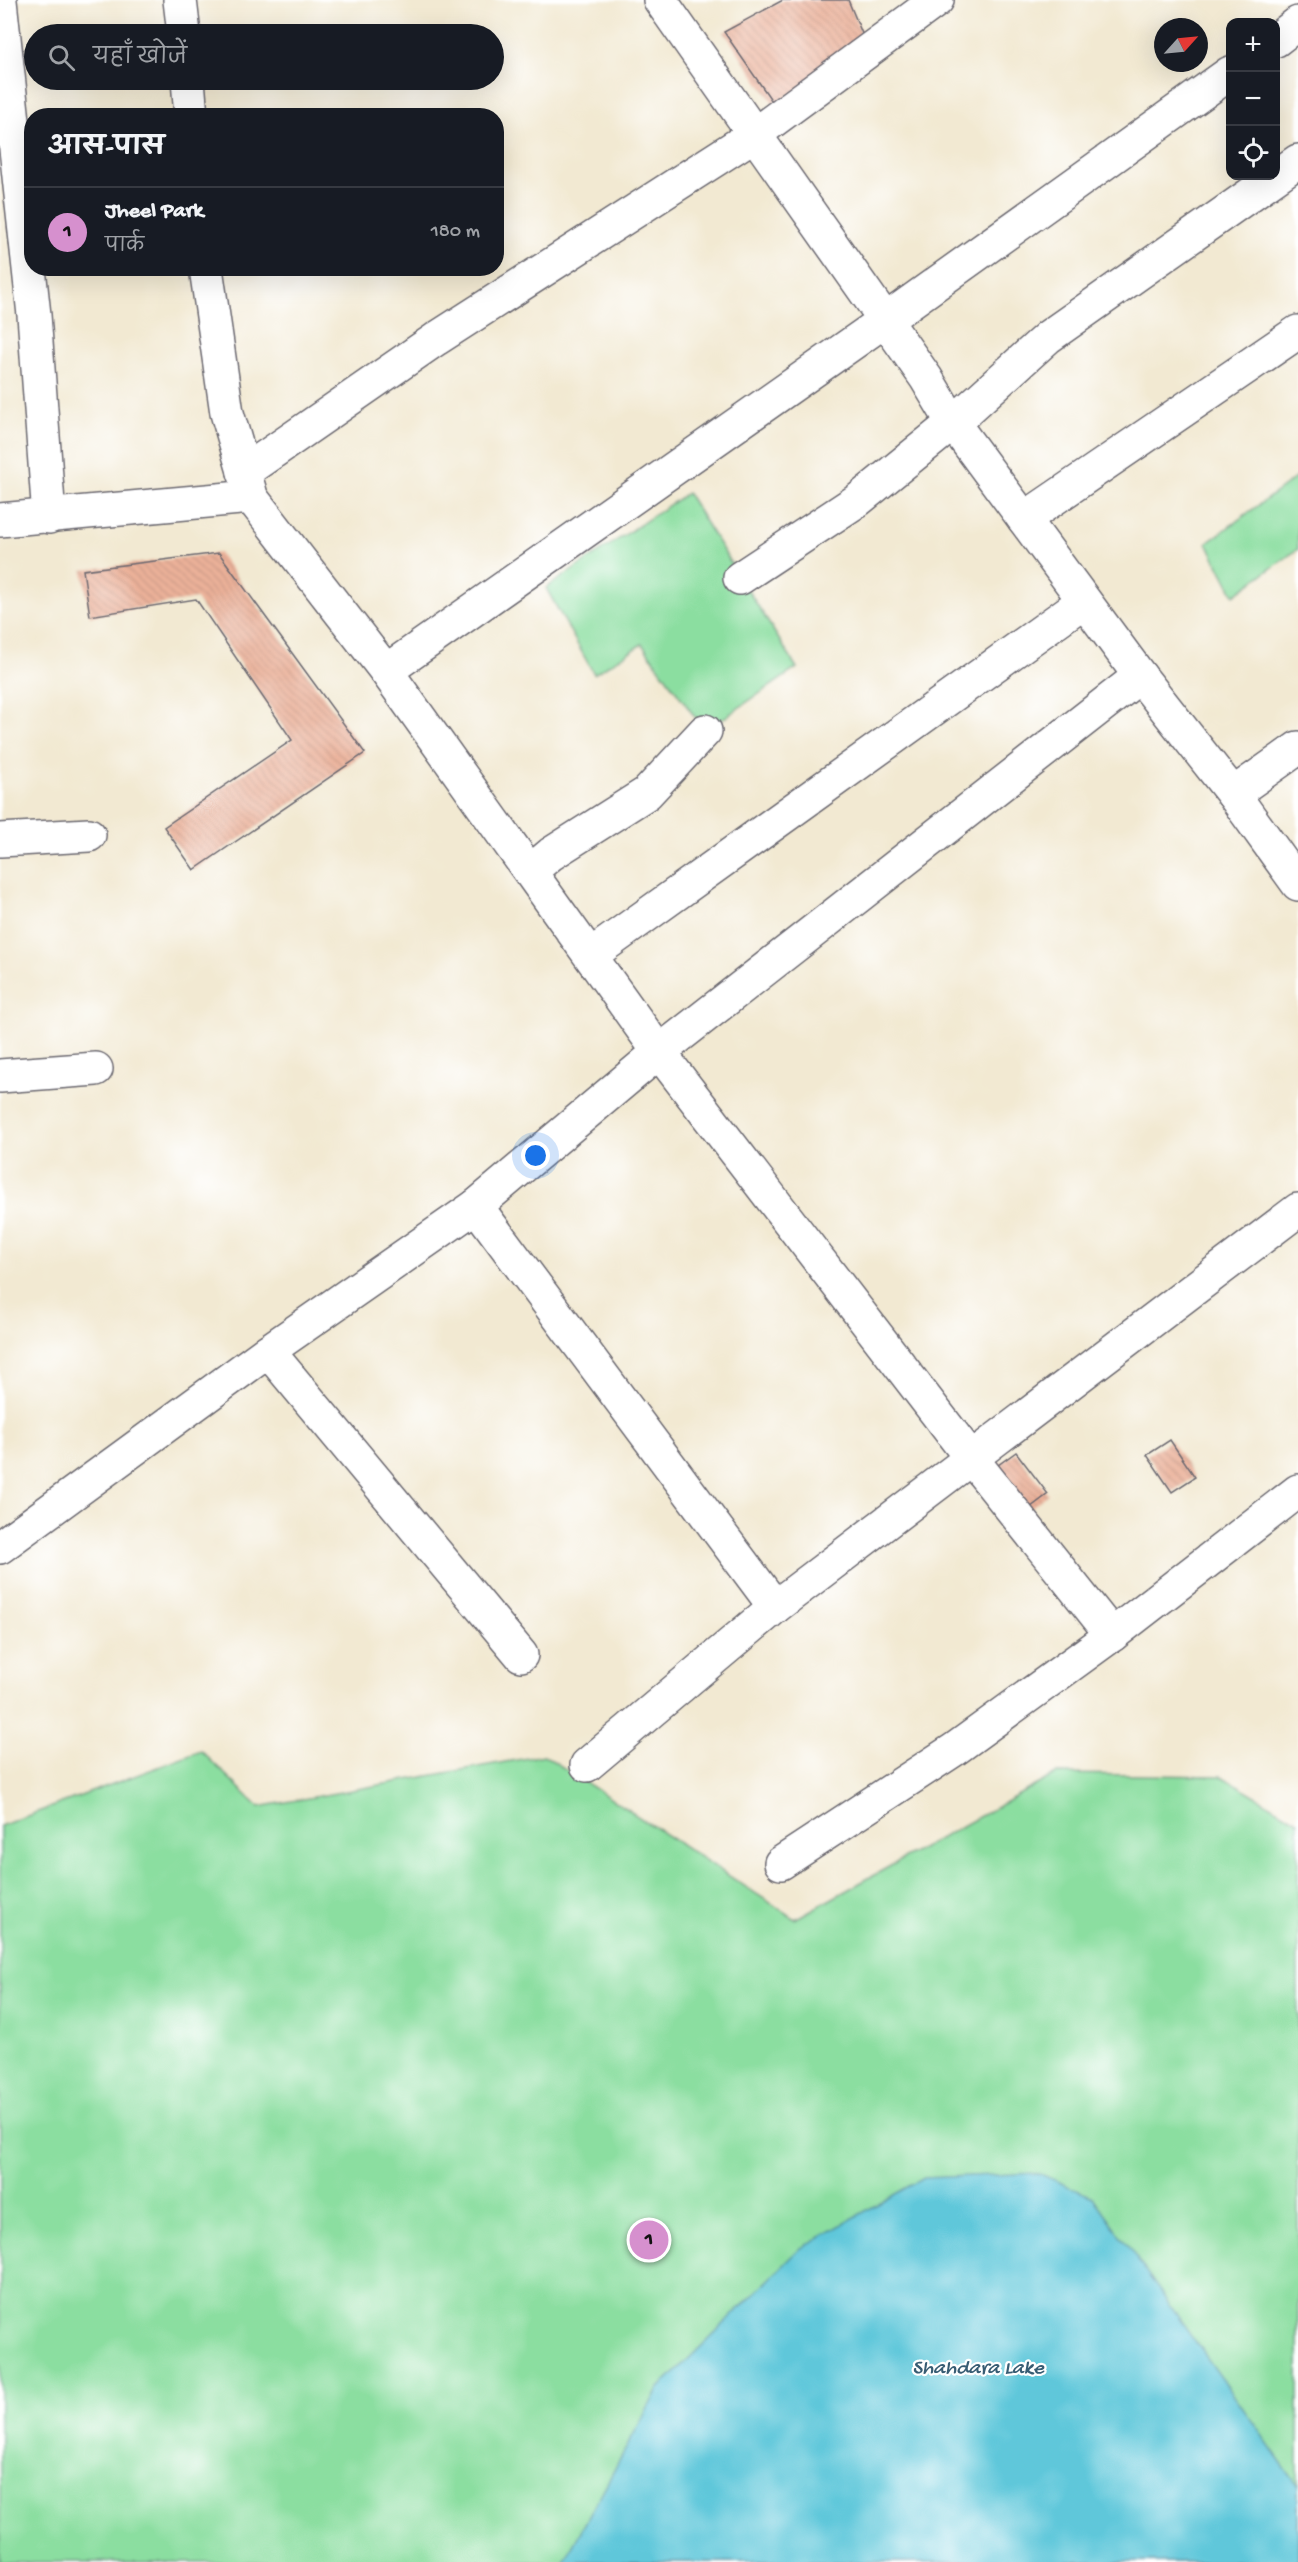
<!DOCTYPE html>
<html lang="hi">
<head>
<meta charset="utf-8">
<style>
	:root { --surface:#171b24; --page:#242831; --text:#f1f3f6; --muted:#9ea1a6; --line:#363941; --accent:#d690ce }
	body { margin:0; font-family:"Gochi Hand","Playpen Sans Deva",sans-serif; background:var(--page); color:var(--text) }
	.controls { position:absolute; right:18px; top:18px; display:grid; overflow:hidden; border-radius:12px; box-shadow:0 6px 24px #0002 }
	.controls button { width:54px; height:54px; display:grid; place-items:center; padding:0; border:0; border-bottom:2px solid var(--line); background:var(--surface); color:var(--text); font:30px sans-serif }
	.compass { position:absolute; left:1154px; top:18px; width:54px; height:54px; border-radius:50%; background:var(--surface); box-shadow:0 6px 24px #0002; rotate:63deg }
	.you { position:absolute; left:536px; top:1156px; width:21px; height:21px; margin:-15px; border:4px solid #fff; border-radius:50%; background:#1a73e8; box-shadow:0 0 0 9px #1a73e833 }
	.badge { display:grid; place-items:center; width:39px; height:39px; border-radius:50%; background:var(--accent); color:#111; font-size:20px; font-weight:700 }
	.pin { position:absolute; translate:-50% -50%; border:3px solid #fff; box-shadow:0 2px 6px #0006 }
	.list { margin:0; padding:0; list-style:none }
	h2 { display:flex; justify-content:space-between; align-items:center; height:78px; margin:0; padding:0 24px; font-size:26px }
	h2 small { font-size:20px; font-weight:400; color:var(--muted) }
	.list li { display:grid; grid-template-columns:39px 1fr auto; gap:18px; align-items:center; box-sizing:border-box; height:90px; padding:0 24px; border-top:2px solid var(--line) }
	.list b { display:block; font-size:22px; white-space:nowrap }
	.list p { margin:0; font-size:20px; white-space:nowrap; color:var(--muted) }
	.list em { font-size:20px; font-style:normal; color:var(--muted) }
	.icon { flex:none; width:33px; height:33px; fill:none; stroke:currentColor; stroke-width:2; stroke-linecap:round; stroke-linejoin:round }
	.map { position:relative; flex:none; width:1298px; height:2562px; overflow:hidden }
	.search { position:absolute; background:var(--surface); box-shadow:0 6px 24px #0002; left:24px; top:24px; width:480px; height:66px; display:flex; align-items:center; gap:15px; box-sizing:border-box; padding:0 21px; border-radius:33px; color:var(--muted); font-size:22px }
	.panel { position:absolute; background:var(--surface); box-shadow:0 6px 24px #0002; left:24px; top:108px; width:480px; height:168px; border-radius:24px }
	.map>svg:first-child { display:block }
	.green { fill:#8bdea0; stroke:#56806e; stroke-width:1.5 }
	.water { fill:#5ec7da; stroke:#40748a; stroke-width:1.5 }
	.building { fill:url(#building-back-hatch) }
	.lines { fill:none; stroke-linecap:round; stroke-linejoin:round }
	.street-casing { stroke:#6b6870; stroke-width:36 }
	.street { stroke:#fff; stroke-width:33 }
	.labels { text-anchor:middle; dominant-baseline:central; stroke-width:4.5; stroke-linejoin:round; paint-order:stroke }
	.water-label { font-size:21px; font-style:italic; fill:#375c73; stroke:#fff }
</style>
</head>
<body>
<div class="map">
<svg width="1298" height="2562" viewBox="0 0 1298 2562">
	<defs>
		<pattern id="building-back-hatch" width="6" height="6" patternUnits="userSpaceOnUse" patternTransform="scale(1.5)"><rect width="6" height="6" fill="#ebb199"/><path d="M-1 5l2 2M0 0l6 6M5-1l2 2" fill="none" stroke="#c99885"/></pattern>
	</defs>
	<rect width="100%" height="100%" fill="#fff"/>
	<filter id="ink" filterUnits="userSpaceOnUse"><feTurbulence type="fractalNoise" baseFrequency=".0167" numOctaves="2"/><feDisplacementMap in="SourceGraphic" scale="12" xChannelSelector="R" yChannelSelector="G"/><feConvolveMatrix kernelMatrix="1 2 1 2 8 2 1 2 1" color-interpolation-filters="sRGB"/></filter>
	<filter id="wash" filterUnits="userSpaceOnUse"><feTurbulence type="fractalNoise" baseFrequency=".008" numOctaves="4" result="noise"/><feDisplacementMap in="SourceGraphic" scale="24" xChannelSelector="R" yChannelSelector="G"/><feGaussianBlur stdDeviation="1.35" result="paint"/><feColorMatrix in="noise" values="0 0 0 0 0 0 0 0 0 0 0 0 0 0 0 0 0 1.4 0 .05"/><feComposite in="paint" operator="in"/></filter>
	<g filter="url(#wash)">
		<rect width="100%" height="100%" fill="#f2e9d2"/>
		<g class="green">
			<polygon points="1298,476 1298,549 1234,595 1207,543"/>
			<polygon points="687,493 797,668 705,731 642,644 594,674 546,588"/>
			<polygon points="201,1751 259,1807 544,1755 795,1919 1056,1774 1222,1776 1298,1821 1298,2562 0,2562 0,1826"/>
		</g>
		<polygon class="water" points="1038,2173 1093,2197 1298,2486 1298,2562 564,2562 659,2388 801,2248 923,2178"/>
		<g id="blocks">
			<g class="building">
				<polygon points="783,0 848,0 868,48 774,104 724,32"/>
				<polygon points="219,553 365,753 194,870 164,827 292,740 196,599 90,616 83,570"/>
				<polygon points="1170,1440 1195,1477 1172,1492 1147,1455"/>
				<polygon points="1016,1452 1048,1494 1022,1514 990,1471"/>
			</g>
		</g>
	</g>
	<g filter="url(#ink)">
		<use href="#blocks" fill-opacity="0" stroke="#6b6870" stroke-width="1.5"/>
		<g class="lines">
			<defs>
				<g id="street">
					<polyline points="180,0 184,34"/>
					<polyline points="660,0 926,378 953,423 1140,676 1233,794 1298,884"/>
					<polyline points="0,1 34,315 49,517"/>
					<polyline points="1276,40 1298,23"/>
					<polyline points="188,80 191,116"/>
					<polyline points="206,268 227,413 250,492"/>
					<polyline points="244,472 436,339 755,134 937,0"/>
					<polyline points="1024,519 1298,332"/>
					<polyline points="0,520 251,497 386,671 659,1052 971,1458 1112,1635"/>
					<polyline points="740,578 858,500 953,423 1048,337 1298,161"/>
					<polyline points="386,671 884,321 1230,73"/>
					<polyline points="1233,794 1298,748"/>
					<polyline points="0,840 89,835"/>
					<polyline points="532,870 551,854 647,793 705,731"/>
					<polyline points="591,955 1084,601"/>
					<polyline points="0,1076 96,1069"/>
					<polyline points="476,1206 775,1607"/>
					<polyline points="268,1351 521,1655"/>
					<polyline points="0,1547 268,1351 476,1206 659,1052 1140,676"/>
					<polyline points="587,1765 775,1607 1298,1210"/>
					<polyline points="781,1863 955,1749 1112,1635 1298,1491"/>
				</g>
			</defs>
			<use href="#street" class="street-casing"/>
			<use href="#street" class="street"/>
		</g>
	</g>
	<g class="labels">
		<g class="water-label">
			<text x="978" y="2369">Shahdara Lake</text>
		</g>
	</g>
</svg>
<div class="controls">
<button>+</button>
<button>−</button>
<button><svg class="icon" aria-label="locate" viewBox="0 0 24 24"><circle cx="12" cy="12" r="6"/><path d="M12 2v4M12 18v4M2 12h4M18 12h4"/></svg></button>
</div>
<svg class="compass" viewBox="-18 -18 36 36"><path d="M0-13l5 13h-10z" fill="#e53935"/><path d="M0 13l5-13h-10z" fill="#9ea1a6"/></svg>
<div class="you"></div>
<div class="pin badge" style="left:649px;top:2240px">1</div>
<div class="search"><svg class="icon" aria-label="search" viewBox="0 0 24 24"><circle cx="10" cy="10" r="6"/><path d="M15 15l6 6"/></svg>यहाँ खोजें</div>
<section class="panel">
<h2>आस-पास<small></small></h2>
<ul class="list">
<li><span class="badge">1</span><div><b>Jheel Park</b><p>पार्क</p></div><em>180 m</em></li>
</ul>
</section>
</div>
</body>
</html>
